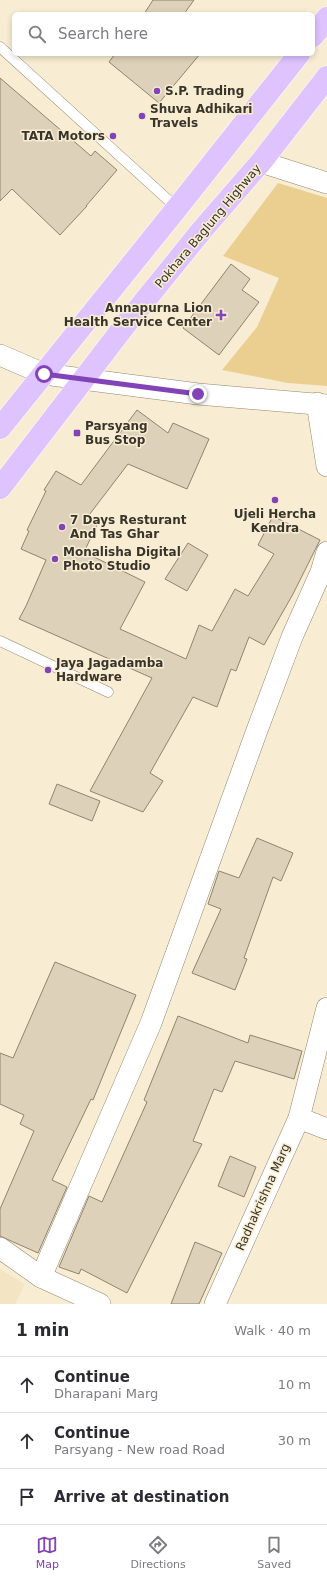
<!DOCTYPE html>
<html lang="en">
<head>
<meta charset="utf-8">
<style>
	:root { --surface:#fff; --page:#f2f2f3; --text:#2b2b33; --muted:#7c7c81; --line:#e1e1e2; --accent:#8242b8 }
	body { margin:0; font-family:"DejaVu Sans",sans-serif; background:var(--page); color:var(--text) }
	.stop { position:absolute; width:12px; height:12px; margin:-9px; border:3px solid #8242b8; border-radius:50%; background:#fff }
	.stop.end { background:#8242b8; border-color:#fff; box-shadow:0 1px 4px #0008 }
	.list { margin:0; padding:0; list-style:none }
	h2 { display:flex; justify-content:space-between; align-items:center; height:52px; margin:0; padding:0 16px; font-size:17px }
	h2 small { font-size:13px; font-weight:400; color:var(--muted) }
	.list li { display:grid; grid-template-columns:26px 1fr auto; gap:12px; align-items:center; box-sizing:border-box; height:56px; padding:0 16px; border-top:1px solid var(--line) }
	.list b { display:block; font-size:15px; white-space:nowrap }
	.list p { margin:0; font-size:13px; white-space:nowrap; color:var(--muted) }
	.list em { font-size:13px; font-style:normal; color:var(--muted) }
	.icon { flex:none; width:22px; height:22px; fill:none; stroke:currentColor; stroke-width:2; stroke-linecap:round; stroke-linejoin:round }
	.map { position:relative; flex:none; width:327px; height:1304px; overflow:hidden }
	.search { position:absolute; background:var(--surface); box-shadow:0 2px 6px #0003; left:12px; right:12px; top:12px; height:44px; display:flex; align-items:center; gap:10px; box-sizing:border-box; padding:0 14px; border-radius:6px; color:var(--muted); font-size:15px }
	.sheet { height:220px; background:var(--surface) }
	nav { display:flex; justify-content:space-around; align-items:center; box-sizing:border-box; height:56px; border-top:1px solid var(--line); background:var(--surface); font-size:11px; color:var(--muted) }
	nav a { display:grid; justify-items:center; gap:2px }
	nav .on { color:var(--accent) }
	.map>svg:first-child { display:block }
	.built { fill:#f3e4c3 }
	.green { fill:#ebcf91 }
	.building { fill:#ddd1b9; stroke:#8f846e }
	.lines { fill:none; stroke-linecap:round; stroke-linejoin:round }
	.lane-casing { stroke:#928770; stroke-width:11 }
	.street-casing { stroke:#928770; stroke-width:22 }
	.highway-casing { stroke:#fff; stroke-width:23 }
	.lane { stroke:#fff; stroke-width:10 }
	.street { stroke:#fff; stroke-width:21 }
	.highway { stroke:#dec3fe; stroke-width:22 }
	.route { stroke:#8242b8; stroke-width:5 }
	.poi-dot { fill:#8242b8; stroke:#f8edd3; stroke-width:1.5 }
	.labels { text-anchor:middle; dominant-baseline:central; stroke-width:3; stroke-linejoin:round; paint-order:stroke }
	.poi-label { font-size:12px; font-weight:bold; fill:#38342a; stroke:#f8edd3; text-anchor:start }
	.street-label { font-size:12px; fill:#38342a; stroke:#f8edd3 }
</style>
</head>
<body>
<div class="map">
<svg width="327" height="1304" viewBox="0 0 327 1304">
	<rect width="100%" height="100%" fill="#f8edd3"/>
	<polygon class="built" points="0,1269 25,1284 15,1304 0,1304"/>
	<polygon class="green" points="278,183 327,198 327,386 288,383 222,370 257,327 279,278 223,256"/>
	<g class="building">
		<polygon points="153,0 194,0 184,14 144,14"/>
		<polygon points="115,54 200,54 159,103 109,62"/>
		<polygon points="0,78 91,156 95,151 117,170 86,206 87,206 60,235 12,189 0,201"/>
		<polygon points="231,264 250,279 242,290 259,302 219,355 183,328"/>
		<polygon points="137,410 168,433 173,423 209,439 187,489 128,464 86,519 97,525 84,552 145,582 120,629 186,659 199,625 212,631 235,589 248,596 274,554 258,545 273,516 320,540 293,594 264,645 249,637 236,671 231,669 217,707 193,697 150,773 163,781 143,812 90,791 152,678 19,619 26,606 46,560 21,549 29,531 27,530 46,491 44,490 56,471 81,485"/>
		<polygon points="188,543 208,555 187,591 165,579"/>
		<polygon points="57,784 100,801 92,821 49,804"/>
		<polygon points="257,838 293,853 281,881 273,877 244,958 247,959 235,990 192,973 221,909 208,904 219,871 239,878"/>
		<polygon points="55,962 136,995 93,1100 91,1099 52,1180 67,1187 38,1253 0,1236 0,1209 34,1131 20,1124 24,1115 0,1104 0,1053 13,1058"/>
		<polygon points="178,1016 248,1043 250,1035 302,1051 294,1079 235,1061 222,1092 214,1089 193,1141 202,1144 127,1293 81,1269 79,1274 59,1267 89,1196 102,1202 147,1102 144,1100"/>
		<polygon points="230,1156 256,1167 244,1197 218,1186"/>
		<polygon points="195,1242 222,1253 199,1304 171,1304"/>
	</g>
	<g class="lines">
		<defs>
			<g id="lane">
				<polyline points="0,47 177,208"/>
				<polyline points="0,641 108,692"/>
			</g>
			<g id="street">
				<polyline points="261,162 327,183"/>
				<polyline points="0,355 44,374 198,394 327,405"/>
				<polyline points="317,403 327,466"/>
				<polyline points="299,1118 327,1008"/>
				<polyline points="0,1248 41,1277 100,1304"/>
				<polyline points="41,1277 151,1023 256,733 292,637 321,572 327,552"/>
				<polyline points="215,1304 299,1118 327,1129"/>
			</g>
			<g id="highway">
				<polyline points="313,36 327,18"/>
				<polyline points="0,428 177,208 299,54"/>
				<polyline points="0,488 126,324 202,230 261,162 327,77"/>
			</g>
		</defs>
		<use href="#lane" class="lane-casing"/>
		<use href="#street" class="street-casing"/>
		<use href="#highway" class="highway-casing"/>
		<use href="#lane" class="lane"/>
		<use href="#street" class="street"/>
		<use href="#highway" class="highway"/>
	</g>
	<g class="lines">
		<polyline class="route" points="44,374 198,394"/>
	</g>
	<g class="poi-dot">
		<circle cx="157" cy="91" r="4"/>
		<circle cx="142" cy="116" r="4"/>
		<circle cx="113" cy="136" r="4"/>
		<path d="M219 309h4v4h4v4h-4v4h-4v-4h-4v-4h4z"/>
		<rect x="73" y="429" width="8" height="8" rx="2"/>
		<circle cx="275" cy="500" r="4"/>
		<circle cx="62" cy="527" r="4"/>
		<circle cx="55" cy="559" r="4"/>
		<circle cx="48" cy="670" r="4"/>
	</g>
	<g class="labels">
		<g class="poi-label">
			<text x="165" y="91">S.P. Trading</text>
			<text x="150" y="109">Shuva Adhikari<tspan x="150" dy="14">Travels</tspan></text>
			<text x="105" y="136" text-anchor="end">TATA Motors</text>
			<text x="212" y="308" text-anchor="end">Annapurna Lion<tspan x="212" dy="14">Health Service Center</tspan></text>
			<text x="85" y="426">Parsyang<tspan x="85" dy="14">Bus Stop</tspan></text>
			<text x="275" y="514" text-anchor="middle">Ujeli Hercha<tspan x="275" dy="14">Kendra</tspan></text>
			<text x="70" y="520">7 Days Resturant<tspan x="70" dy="14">And Tas Ghar</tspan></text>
			<text x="63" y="552">Monalisha Digital<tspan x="63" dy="14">Photo Studio</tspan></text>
			<text x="56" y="663">Jaya Jagadamba<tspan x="56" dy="14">Hardware</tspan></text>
		</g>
		<g class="street-label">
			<text transform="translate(208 226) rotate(-50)">Pokhara Baglung Highway</text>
			<text transform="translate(263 1197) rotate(-66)">Radhakrishna Marg</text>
		</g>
	</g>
</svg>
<div class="stop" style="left:44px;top:374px"></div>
<div class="stop end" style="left:198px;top:394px"></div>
<div class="search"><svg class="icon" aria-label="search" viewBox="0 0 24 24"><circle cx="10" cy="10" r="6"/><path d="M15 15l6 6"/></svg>Search here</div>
</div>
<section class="sheet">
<h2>1 min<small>Walk · 40 m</small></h2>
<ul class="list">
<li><svg class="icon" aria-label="ahead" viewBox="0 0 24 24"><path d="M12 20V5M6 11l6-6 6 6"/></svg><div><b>Continue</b><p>Dharapani Marg</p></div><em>10 m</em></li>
<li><svg class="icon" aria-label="ahead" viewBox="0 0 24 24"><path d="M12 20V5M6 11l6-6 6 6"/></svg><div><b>Continue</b><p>Parsyang - New road Road</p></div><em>30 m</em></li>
<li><svg class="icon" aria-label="arrive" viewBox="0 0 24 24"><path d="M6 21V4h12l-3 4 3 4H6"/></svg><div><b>Arrive at destination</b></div></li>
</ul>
</section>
<nav>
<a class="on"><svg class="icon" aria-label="map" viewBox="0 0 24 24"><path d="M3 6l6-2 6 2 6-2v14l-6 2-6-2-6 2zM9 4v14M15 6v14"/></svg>Map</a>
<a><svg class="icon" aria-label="directions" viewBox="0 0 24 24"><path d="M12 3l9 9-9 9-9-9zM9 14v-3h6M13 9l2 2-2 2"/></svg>Directions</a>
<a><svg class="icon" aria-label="saved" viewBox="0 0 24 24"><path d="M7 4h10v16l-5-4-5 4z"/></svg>Saved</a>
</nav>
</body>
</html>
